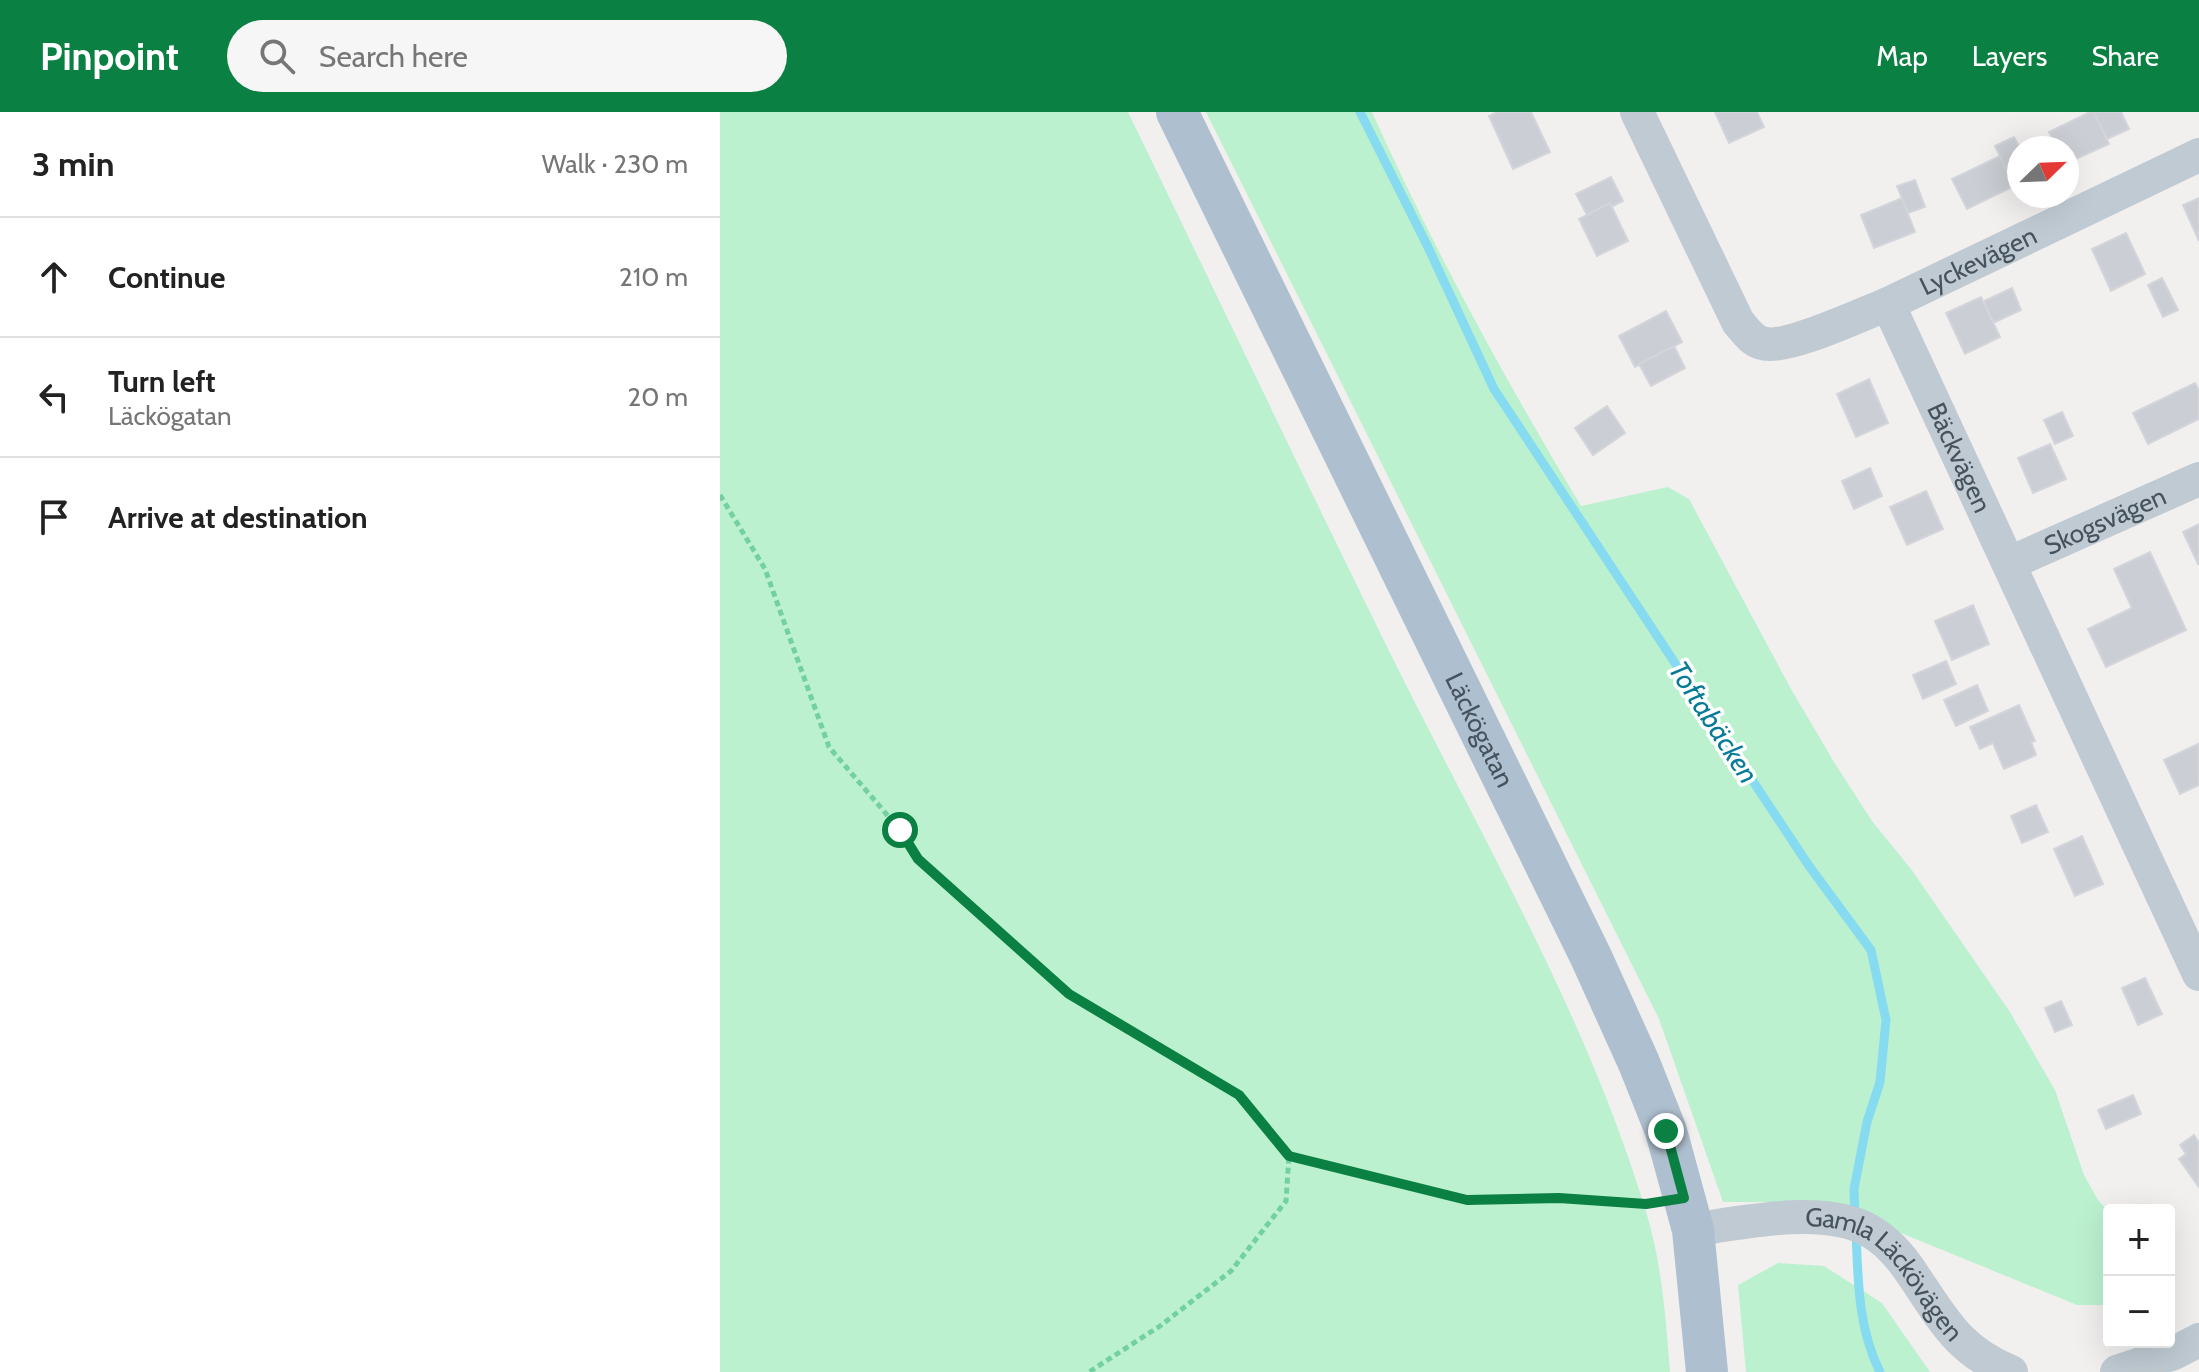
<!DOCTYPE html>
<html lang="en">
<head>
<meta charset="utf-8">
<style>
	:root { --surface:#fff; --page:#f6f6f6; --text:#222; --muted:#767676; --line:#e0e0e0; --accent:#0b8043 }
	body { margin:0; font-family:Cabin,sans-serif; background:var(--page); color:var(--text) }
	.controls { position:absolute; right:24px; bottom:24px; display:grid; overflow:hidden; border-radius:8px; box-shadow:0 8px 32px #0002 }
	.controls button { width:72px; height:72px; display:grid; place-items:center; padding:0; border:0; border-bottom:2px solid var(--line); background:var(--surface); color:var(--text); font:40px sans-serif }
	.compass { position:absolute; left:1287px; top:24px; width:72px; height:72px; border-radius:50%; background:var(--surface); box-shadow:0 8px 32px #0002; rotate:67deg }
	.stop { position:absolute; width:24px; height:24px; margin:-18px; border:6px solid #0b8043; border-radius:50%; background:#fff }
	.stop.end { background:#0b8043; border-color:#fff; box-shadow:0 2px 8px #0008 }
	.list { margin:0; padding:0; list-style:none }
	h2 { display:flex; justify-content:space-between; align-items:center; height:104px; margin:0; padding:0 32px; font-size:34px }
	h2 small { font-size:26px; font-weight:400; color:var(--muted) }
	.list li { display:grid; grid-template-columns:52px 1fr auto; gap:24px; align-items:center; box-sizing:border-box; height:120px; padding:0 32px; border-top:2px solid var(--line) }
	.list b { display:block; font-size:30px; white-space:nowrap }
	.list p { margin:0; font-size:26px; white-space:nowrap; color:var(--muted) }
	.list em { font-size:26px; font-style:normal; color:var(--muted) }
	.icon { flex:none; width:44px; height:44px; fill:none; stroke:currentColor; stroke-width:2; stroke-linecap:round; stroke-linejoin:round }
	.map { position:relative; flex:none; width:1479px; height:1260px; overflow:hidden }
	header { display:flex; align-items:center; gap:48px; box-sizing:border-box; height:112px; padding:0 40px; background:var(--accent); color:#fff }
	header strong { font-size:38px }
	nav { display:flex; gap:44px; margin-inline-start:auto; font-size:28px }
	.search { width:560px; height:72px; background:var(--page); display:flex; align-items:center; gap:20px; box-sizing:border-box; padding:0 28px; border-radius:44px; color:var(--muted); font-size:30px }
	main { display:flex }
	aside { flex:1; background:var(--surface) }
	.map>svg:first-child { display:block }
	.green { fill:#bcf1d0 }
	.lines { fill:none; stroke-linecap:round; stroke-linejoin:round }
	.stream { stroke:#87dbf0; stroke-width:9 }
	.building { fill:#cbced4; stroke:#d3d5db; stroke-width:2 }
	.path { stroke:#73d0a1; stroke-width:5; stroke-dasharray:6 4; stroke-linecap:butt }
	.minor { stroke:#bfcad2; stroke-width:34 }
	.major { stroke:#aebfcf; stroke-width:42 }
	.route { stroke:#0b8043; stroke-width:10 }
	.labels { text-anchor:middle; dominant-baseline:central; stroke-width:7; stroke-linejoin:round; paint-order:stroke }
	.street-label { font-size:26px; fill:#46535e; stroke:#fff }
	.water-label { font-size:28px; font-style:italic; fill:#087b98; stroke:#fff }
</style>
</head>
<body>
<header>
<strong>Pinpoint</strong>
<div class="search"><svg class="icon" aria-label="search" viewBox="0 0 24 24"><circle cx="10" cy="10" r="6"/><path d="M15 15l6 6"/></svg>Search here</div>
<nav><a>Map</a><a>Layers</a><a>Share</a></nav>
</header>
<main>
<aside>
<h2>3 min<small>Walk · 230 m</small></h2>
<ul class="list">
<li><svg class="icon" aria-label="ahead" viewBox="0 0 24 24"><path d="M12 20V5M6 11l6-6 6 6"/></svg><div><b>Continue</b></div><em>210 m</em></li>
<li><svg class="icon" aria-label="left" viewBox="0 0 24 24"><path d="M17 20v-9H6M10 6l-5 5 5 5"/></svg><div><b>Turn left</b><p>Läckögatan</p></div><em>20 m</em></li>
<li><svg class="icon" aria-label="arrive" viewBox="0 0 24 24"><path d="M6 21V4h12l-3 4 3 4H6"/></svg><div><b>Arrive at destination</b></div></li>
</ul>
</aside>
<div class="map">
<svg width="1479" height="1260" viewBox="0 0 1479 1260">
	<rect width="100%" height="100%" fill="#f2efef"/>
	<g class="green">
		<path d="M0,0H408C498,185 586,371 677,555C767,735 869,909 927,1103C942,1153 946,1208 950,1260H0Z"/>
		<path d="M486,0H652C713,136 784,266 861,394L948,375L969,387L1071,577L1114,650L1152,709L1191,757L1290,900L1335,978L1364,1063L1378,1088L1389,1100V1193H1357L1105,1090H1003L939,907Z"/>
		<polygon points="1058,1151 1104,1154 1162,1191 1210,1260 1026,1260 1018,1173"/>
	</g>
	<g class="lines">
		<g class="stream">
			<polyline points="640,0 707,133 774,277 1089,754 1151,838 1166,908 1160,970 1147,1010 1134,1077 1135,1106"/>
			<path d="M1136,1120C1138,1168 1138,1216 1160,1260"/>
		</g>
	</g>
	<g class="building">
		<polygon points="778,0 811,0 830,40 793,57 769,4"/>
		<polygon points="995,0 1037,0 1044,15 1009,31"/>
		<polygon points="1370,0 1374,0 1389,32 1347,51 1347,36 1337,36 1329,20"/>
		<polygon points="1374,0 1401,0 1409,17 1387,27"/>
		<polygon points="1294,25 1300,36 1299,69 1293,71 1275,34"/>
		<polygon points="1280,44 1294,74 1247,97 1232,67"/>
		<polygon points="891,65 903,89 891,95 890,91 867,103 856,82"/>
		<polygon points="1195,68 1205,95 1188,101 1177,74"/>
		<polygon points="1182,86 1195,120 1154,136 1141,103"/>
		<polygon points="1479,86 1479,129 1463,93"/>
		<polygon points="890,91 908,129 877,144 859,107"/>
		<polygon points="1406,121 1425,162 1391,179 1372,137"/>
		<polygon points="1442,166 1458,198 1443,205 1428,173"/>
		<polygon points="1292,176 1301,198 1273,211 1264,189"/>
		<polygon points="1261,185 1280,225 1245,242 1226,201"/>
		<polygon points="946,199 962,230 915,255 899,224"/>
		<polygon points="954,234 965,256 931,274 919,252"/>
		<polygon points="1149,267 1168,311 1136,325 1117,282"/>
		<polygon points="1475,271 1479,279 1479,307 1428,332 1413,301"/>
		<polygon points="887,294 905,321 873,343 855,316"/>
		<polygon points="1342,300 1353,324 1335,332 1324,308"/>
		<polygon points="1330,332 1346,367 1313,381 1298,346"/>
		<polygon points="1150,356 1162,384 1134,397 1122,369"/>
		<polygon points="1206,379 1223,417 1187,433 1170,395"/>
		<polygon points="1479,412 1479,451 1478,452 1463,420"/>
		<polygon points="1430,440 1466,518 1386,555 1368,517 1412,496 1394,457"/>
		<polygon points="1253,493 1269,532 1232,548 1215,509"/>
		<polygon points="1226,549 1236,572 1203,587 1193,563"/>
		<polygon points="1257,573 1268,599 1236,614 1224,588"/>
		<polygon points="1299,593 1315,629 1311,630 1316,643 1284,657 1273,631 1260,637 1250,615"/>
		<polygon points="1478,632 1479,673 1460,682 1444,648"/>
		<polygon points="1316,693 1328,720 1302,731 1291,704"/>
		<polygon points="1362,724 1383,772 1355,784 1334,737"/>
		<polygon points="1425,866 1442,902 1418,913 1402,876"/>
		<polygon points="1341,889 1352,913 1335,920 1325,896"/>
		<polygon points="1413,983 1421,1002 1386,1017 1378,998"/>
		<polygon points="1474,1023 1479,1031 1478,1074 1459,1047 1466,1042 1460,1033"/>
	</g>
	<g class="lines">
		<g class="path">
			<polyline points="0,383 45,457 109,635 180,718 198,747 349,882 519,983 569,1044 566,1089 511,1159 440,1214 369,1260"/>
			<polyline points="569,1044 747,1088 839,1086 930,1092"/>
		</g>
		<g class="minor">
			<path id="s1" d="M917,0L1018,210C1025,218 1031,228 1042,231C1065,239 1142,202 1168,192L1479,862"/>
			<path id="s2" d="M1168,192L1479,43"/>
			<path id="s3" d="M1290,451L1479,367"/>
			<path id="s4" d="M973,1118C1023,1110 1105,1093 1150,1119C1167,1129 1182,1146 1193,1163C1223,1207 1238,1239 1291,1260"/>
			<polyline points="1397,1260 1454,1241 1479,1228"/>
		</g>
		<path class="major" id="s5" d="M457,0L871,845L919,951L946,1019L973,1118L987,1260"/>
	</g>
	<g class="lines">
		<polyline class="route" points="180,718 198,747 349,882 519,983 569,1044 747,1088 839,1086 926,1092 964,1086 946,1019"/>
	</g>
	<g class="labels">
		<g class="street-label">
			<text stroke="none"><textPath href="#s2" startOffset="100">Lyckevägen</textPath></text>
			<text stroke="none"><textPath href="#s1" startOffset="568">Bäckvägen</textPath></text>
			<text stroke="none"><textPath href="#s3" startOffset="104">Skogsvägen</textPath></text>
			<text stroke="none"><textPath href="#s5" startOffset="688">Läckögatan</textPath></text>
			<text stroke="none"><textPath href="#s4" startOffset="216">Gamla Läckövägen</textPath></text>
		</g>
		<g class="water-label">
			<text transform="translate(994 610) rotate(57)">Toftabäcken</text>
		</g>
	</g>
</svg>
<div class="controls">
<button>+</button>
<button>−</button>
</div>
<svg class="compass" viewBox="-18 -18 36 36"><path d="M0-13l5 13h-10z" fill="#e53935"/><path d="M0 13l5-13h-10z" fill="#767676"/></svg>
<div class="stop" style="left:180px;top:718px"></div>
<div class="stop end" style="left:946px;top:1019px"></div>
</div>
</main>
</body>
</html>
